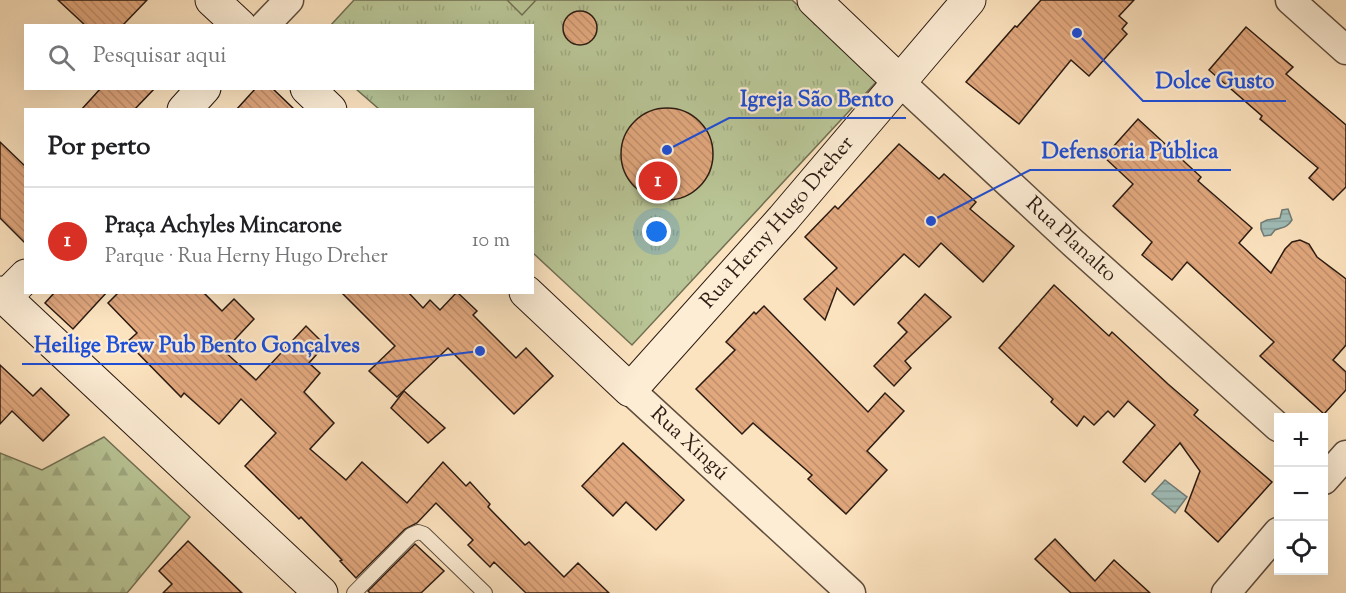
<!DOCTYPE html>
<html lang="pt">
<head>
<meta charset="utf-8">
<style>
	:root { --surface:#fff; --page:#f2f2f2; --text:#202124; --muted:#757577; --line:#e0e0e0; --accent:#d93025 }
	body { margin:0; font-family:"Sorts Mill Goudy",serif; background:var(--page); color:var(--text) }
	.controls { position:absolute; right:18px; bottom:18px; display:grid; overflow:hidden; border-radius:0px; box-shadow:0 6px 24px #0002 }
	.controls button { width:54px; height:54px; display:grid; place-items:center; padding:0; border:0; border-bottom:2px solid var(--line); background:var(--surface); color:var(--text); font:30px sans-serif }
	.you { position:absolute; left:657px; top:232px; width:21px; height:21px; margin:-15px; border:4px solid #fff; border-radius:50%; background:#1a73e8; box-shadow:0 0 0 9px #1a73e833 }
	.badge { display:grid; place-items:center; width:39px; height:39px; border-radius:50%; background:var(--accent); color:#fff; font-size:20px; font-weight:700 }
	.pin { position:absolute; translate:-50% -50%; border:3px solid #fff; box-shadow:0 2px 6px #0006 }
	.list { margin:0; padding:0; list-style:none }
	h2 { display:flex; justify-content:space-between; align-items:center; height:78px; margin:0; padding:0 24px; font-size:26px }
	h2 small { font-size:20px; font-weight:400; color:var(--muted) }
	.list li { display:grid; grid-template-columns:39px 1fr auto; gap:18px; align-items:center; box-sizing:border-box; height:108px; padding:0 24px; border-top:2px solid var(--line) }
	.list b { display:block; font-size:22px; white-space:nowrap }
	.list p { margin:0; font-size:20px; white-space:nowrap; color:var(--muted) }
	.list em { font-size:20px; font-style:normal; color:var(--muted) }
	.icon { flex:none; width:33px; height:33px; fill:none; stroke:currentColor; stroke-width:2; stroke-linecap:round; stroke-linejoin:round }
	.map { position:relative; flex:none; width:1346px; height:593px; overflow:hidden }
	.search { position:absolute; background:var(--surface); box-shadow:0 6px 24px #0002; left:24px; top:24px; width:510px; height:66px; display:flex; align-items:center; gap:15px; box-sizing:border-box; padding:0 21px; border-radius:0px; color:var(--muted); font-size:22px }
	.panel { position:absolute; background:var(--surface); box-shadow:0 6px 24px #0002; left:24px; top:108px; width:510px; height:186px; border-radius:0px }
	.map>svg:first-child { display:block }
	.grass { fill:url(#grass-tufts); stroke:#727054; stroke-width:1.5 }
	.forest { fill:url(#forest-firs); stroke:#727054; stroke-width:1.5 }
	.garden { fill:#b9c596; stroke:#727054; stroke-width:1.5 }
	.water { fill:url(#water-rules); stroke:#717c76; stroke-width:1.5 }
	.building { fill:url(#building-back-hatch); stroke:#2b1b12; stroke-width:1.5 }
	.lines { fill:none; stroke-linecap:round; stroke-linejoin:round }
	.lane-casing { stroke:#5f4d3d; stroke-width:16 }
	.street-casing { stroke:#5f4d3d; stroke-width:31 }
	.secondary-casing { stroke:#2b1b12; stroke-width:35 }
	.lane { stroke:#fdedd5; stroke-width:14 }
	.street { stroke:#fdedd5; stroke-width:28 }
	.secondary { stroke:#fdedd5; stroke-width:33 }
	.labels { text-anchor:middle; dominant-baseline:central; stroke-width:4.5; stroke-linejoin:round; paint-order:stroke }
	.street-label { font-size:21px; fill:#2b1b12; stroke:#fdedd5 }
	.leader { fill:none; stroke:#1d4ed8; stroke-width:2 }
	.callout-dot { fill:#1d4ed8; stroke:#fdedd5; stroke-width:2 }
	.callout-label { font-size:22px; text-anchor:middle; font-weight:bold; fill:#1d4ed8; stroke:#fdedd5; stroke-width:4.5; stroke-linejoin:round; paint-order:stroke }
</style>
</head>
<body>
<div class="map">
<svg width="1346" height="593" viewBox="0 0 1346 593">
	<defs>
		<pattern id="grass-tufts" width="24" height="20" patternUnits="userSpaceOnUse" patternTransform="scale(1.5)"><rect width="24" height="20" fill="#b9c596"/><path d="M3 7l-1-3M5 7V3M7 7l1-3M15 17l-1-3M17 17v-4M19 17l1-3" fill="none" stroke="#9fa980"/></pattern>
		<pattern id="forest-firs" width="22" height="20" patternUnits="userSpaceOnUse" patternTransform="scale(1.5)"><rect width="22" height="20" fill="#b9c596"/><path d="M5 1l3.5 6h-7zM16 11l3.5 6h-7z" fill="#9fa980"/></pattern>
		<pattern id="water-rules" width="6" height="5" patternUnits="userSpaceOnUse" patternTransform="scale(1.5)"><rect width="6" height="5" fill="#a0bdb8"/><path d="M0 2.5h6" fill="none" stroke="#8aa29d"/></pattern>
		<pattern id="building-back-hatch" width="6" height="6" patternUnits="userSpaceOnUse" patternTransform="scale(1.5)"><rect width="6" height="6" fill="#e1a77d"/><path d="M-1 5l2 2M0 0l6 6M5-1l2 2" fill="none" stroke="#c18f6b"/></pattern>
	</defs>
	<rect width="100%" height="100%" fill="#fce3bf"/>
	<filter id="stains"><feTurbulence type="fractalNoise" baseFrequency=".00333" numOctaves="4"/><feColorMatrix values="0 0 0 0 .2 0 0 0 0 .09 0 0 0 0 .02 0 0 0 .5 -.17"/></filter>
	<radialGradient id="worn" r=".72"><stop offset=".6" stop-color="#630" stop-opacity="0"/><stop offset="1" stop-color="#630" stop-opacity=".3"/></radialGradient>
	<polygon class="grass" points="354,0 792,0 878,80 632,345 533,253 532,110 379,109 356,89 532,88 532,26 330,26"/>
	<polygon class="forest" points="104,437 190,517 127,593 0,593 0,453 42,470"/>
	<polygon class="garden" points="507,0 536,0 522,15"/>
	<g class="water">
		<path d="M1288,209L1292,220C1287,228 1283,227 1275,230L1271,235L1264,236L1261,229V223L1267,220L1280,218L1282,210Z"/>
		<polygon points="1165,480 1187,497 1175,513 1152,494"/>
	</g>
	<g class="building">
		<polygon points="58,0 147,0 122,26 86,26"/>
		<polygon points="1041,0 1134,0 1119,16 1127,23 1122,29 1127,34 1089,76 1071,60 1019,124 966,82 1015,26 1017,27"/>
		<circle cx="580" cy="28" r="17"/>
		<polygon points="1246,27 1293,67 1286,74 1346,125 1346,187 1333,200 1309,178 1318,168 1260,119 1262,116 1209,70"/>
		<polygon points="101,88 155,88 134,110 81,110"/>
		<polygon points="256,88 272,88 295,110 236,110"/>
		<circle cx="667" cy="154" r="46"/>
		<polygon points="1138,119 1201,177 1198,181 1252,228 1239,243 1271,273 1285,249 1292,242 1300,240 1309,244 1317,257 1346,279 1346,345 1333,360 1346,372 1346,390 1324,414 1260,356 1274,342 1187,262 1172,280 1142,255 1152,242 1113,206 1133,184 1104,157"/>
		<polygon points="0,142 26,167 26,244 0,218"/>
		<polygon points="899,144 939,179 944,174 976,202 970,209 1014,246 983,282 941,243 919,267 904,254 854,305 837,288 825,320 804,299 837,268 805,237 835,206 838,209"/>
		<polygon points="1054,285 1109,336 1112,332 1168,384 1198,410 1194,415 1272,482 1218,542 1185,511 1200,471 1180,443 1145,482 1123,462 1155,425 1128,401 1114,417 1108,411 1094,425 1084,416 1077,426 1051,402 1053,399 999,348"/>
		<polygon points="55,292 107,292 73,329 45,303"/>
		<polygon points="119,292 203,292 222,311 234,299 254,319 224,351 256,380 306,326 325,345 309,363 320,373 304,392 334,423 310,449 346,480 362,462 407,503 443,462 466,486 470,482 490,504 488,507 525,545 529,542 564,577 578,563 609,593 526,593 494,562 490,567 468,545 473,540 436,503 417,523 405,529 356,578 340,561 342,560 301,517 299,519 245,466 276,433 241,399 219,424 184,393 181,397 127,342 137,333 108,303"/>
		<polygon points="341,292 408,292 423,308 430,300 440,310 457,292 477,311 473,315 516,358 526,348 553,376 514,414 448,348 397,397 369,371 395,346"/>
		<polygon points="925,294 951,317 905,361 911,368 894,386 874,366 907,332 898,323"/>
		<polygon points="764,306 868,412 885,393 904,411 867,451 887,470 846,514 808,479 812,475 753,423 742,434 696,389 735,350 726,342 754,312 756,314"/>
		<polygon points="0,365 33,396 41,388 69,415 43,441 12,411 0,424"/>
		<polygon points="404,391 445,428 428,443 391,408"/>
		<polygon points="623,443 684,500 656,530 626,502 613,516 582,486"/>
		<polygon points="1055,539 1095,581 1114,560 1150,593 1071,593 1035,559"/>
		<polygon points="188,541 242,593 163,593 172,584 159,571"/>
		<polygon points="415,544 444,571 421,593 370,593 368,591"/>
	</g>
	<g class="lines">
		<defs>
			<polyline id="lane" points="354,593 411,535 418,532 424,534 485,593"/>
			<g id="street">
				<polyline points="1290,0 1346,50"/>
				<polyline points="264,26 289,0"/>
				<path id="s1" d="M899,81L1072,242L1278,427"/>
				<path id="s2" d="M630,390L851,593"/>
				<polyline points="1324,480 1346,455"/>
				<polyline points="1226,593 1278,532"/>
			</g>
			<g id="secondary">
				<polyline points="212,0 240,26"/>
				<polyline points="814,0 899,81"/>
				<polyline points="307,88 330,110"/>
				<polyline points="184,110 204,88"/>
				<path id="s3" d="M526,292L630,390L783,219L969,0"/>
				<polyline points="0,293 321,593"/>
				<polyline points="5,297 26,276"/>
			</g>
		</defs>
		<use href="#lane" class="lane-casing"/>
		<use href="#street" class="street-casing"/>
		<use href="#secondary" class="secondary-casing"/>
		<use href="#lane" class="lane"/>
		<use href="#street" class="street"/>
		<use href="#secondary" class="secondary"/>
	</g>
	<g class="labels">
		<g class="street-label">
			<text stroke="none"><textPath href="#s3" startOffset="366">Rua Herny Hugo Dreher</textPath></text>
			<text stroke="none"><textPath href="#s1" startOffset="234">Rua Planalto</textPath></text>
			<text stroke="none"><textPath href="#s2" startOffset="80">Rua Xingú</textPath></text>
		</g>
	</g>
	<path class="leader" d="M1077 33L1143 101H1286M667 150L729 118H906M931 221L1030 170H1231M480 351L372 364H22"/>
	<g class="callout-dot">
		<circle cx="1077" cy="33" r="6"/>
		<circle cx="667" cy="150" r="6"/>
		<circle cx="931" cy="221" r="6"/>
		<circle cx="480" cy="351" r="6"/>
	</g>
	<g class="callout-label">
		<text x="1215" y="88">Dolce Gusto</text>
		<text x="817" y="106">Igreja São Bento</text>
		<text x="1130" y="158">Defensoria Pública</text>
		<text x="197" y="352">Heilige Brew Pub Bento Gonçalves</text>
	</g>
	<rect width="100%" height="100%" filter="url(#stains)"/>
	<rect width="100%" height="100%" fill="url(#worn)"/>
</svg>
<div class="controls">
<button>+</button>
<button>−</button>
<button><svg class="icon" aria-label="locate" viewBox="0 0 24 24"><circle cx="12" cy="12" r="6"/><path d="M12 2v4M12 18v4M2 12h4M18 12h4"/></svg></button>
</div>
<div class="you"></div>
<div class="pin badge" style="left:658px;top:181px">1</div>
<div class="search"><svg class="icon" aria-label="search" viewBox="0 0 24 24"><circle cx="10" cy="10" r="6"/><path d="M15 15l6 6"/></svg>Pesquisar aqui</div>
<section class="panel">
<h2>Por perto<small></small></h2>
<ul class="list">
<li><span class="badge">1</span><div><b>Praça Achyles Mincarone</b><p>Parque · Rua Herny Hugo Dreher</p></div><em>10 m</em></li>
</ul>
</section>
</div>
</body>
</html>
